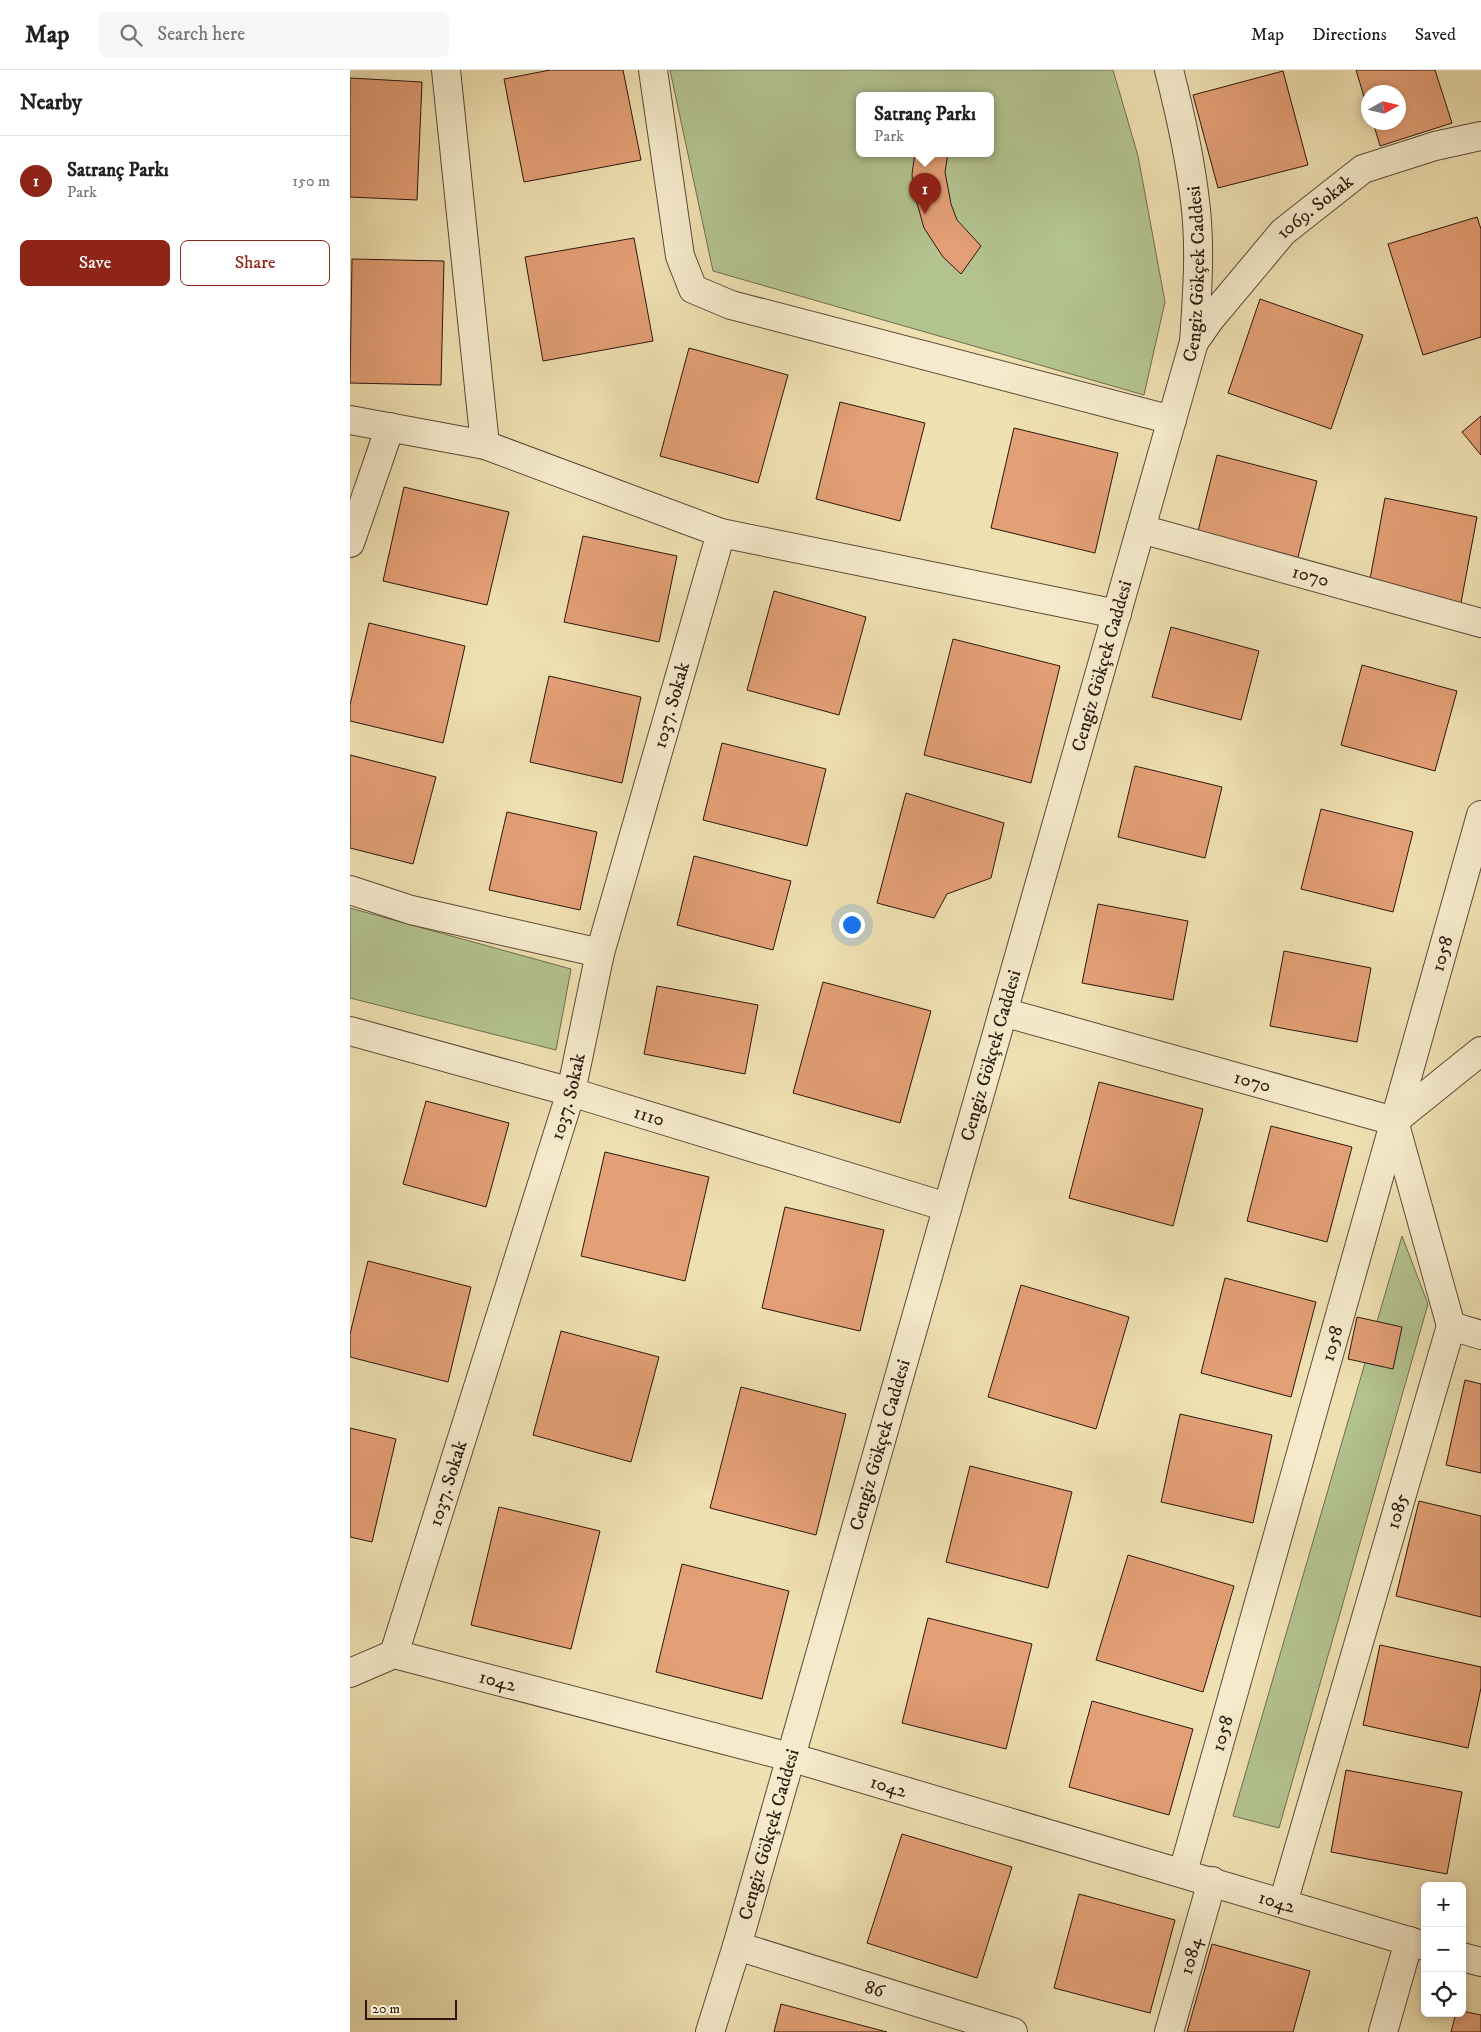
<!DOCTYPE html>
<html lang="en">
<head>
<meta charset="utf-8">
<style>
	:root { --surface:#fff; --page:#f6f6f6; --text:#202124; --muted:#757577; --line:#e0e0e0; --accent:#8f2418 }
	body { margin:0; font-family:"IM FELL DW Pica",serif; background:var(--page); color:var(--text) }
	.controls { position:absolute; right:15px; bottom:15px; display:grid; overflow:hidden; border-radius:8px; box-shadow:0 2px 8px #0003 }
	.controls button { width:45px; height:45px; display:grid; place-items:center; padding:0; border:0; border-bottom:1px solid var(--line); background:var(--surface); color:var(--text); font:25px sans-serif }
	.compass { position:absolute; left:1011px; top:15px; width:45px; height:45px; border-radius:50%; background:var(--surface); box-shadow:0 2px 8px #0003; rotate:82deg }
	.scale { position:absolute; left:15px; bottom:12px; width:92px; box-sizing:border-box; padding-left:5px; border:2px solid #2b170f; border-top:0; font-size:14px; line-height:18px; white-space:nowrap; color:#2b170f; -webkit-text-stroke:4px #f5ebcc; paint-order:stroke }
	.you { position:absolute; left:501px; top:854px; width:18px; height:18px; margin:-12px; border:4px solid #fff; border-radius:50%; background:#1a73e8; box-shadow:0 0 0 8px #1a73e833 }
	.badge { display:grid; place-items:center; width:32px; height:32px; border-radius:50%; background:var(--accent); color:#fff; font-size:16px; font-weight:700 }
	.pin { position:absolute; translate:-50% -41px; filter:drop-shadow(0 1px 2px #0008) }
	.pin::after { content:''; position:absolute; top:26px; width:18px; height:15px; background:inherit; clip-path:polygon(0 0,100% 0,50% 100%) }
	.popup { position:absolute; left:506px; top:22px; width:138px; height:65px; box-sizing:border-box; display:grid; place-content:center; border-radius:8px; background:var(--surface); filter:drop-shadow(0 1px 4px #0005); font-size:16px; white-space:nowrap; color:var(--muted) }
	.popup b { font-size:19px; color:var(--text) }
	.popup::after { content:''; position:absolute; left:50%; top:100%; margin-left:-10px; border:10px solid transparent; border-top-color:var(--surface) }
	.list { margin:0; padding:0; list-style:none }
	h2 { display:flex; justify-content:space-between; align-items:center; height:65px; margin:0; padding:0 20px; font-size:21px }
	h2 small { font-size:16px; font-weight:400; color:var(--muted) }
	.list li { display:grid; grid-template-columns:32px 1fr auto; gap:15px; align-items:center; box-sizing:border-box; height:90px; padding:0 20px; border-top:1px solid var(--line) }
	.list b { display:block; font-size:19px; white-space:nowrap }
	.list p { margin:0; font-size:16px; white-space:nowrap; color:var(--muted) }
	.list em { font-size:16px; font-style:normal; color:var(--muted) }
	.actions { display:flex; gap:10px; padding:15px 20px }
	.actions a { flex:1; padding:11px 0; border:1px solid var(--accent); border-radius:8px; text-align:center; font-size:18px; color:var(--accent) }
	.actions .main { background:var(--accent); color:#fff }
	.icon { flex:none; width:28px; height:28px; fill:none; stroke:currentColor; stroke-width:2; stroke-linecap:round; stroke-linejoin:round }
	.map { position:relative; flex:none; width:1131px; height:1962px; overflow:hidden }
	header { display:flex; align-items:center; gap:30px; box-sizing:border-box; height:70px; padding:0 25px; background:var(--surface); border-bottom:1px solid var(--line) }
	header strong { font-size:24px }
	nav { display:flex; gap:28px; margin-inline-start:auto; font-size:18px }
	.search { width:350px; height:45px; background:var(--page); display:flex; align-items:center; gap:12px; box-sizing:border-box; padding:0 18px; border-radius:8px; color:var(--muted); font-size:19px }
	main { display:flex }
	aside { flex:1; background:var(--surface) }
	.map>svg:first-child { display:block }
	.green { fill:#b3c390; stroke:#6f6d50; fill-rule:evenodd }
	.building { fill:#e39f75; stroke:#2b170f }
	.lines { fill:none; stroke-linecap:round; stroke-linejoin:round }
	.minor-casing { stroke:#5c4938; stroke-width:30 }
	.tertiary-casing { stroke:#5c4938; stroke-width:30 }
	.minor { stroke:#f5ebcc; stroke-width:28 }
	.tertiary { stroke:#f5ebcc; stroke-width:28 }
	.labels { text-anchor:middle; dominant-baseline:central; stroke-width:4; stroke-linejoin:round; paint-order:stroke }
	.street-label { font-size:19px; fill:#2b170f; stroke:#f5ebcc }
</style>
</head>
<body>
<header>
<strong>Map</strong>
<div class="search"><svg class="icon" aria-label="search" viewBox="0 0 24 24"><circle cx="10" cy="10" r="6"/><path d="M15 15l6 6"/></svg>Search here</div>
<nav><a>Map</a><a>Directions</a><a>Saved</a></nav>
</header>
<main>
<aside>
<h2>Nearby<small></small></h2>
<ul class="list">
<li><span class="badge">1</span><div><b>Satranç Parkı</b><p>Park</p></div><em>150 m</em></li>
</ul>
<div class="actions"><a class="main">Save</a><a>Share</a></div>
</aside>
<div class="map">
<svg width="1131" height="1962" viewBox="0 0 1131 1962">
	<rect width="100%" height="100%" fill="#efe0b1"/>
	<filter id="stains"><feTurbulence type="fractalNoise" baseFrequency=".004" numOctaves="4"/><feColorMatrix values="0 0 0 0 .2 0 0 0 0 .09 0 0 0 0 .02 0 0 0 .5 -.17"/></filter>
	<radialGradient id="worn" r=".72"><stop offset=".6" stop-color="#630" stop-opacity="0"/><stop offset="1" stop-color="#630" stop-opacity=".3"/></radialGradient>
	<g class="green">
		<path d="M320,0H763L788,86L815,232L794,325L363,201ZM510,25H640V83H510Z"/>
		<polygon points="0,838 221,899 206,980 0,928"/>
		<polygon points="1052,1166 1078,1234 929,1758 883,1746"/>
	</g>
	<g class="building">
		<polygon points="200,0 273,0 291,90 174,112 154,9"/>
		<polygon points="1006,0 1085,0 1102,53 1030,76 1023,52 1048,52 1048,22 1018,22 1018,40"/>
		<polygon points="933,1 958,95 868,118 843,25"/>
		<polygon points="0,8 72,12 67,130 0,127"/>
		<polygon points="565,83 598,83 595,102 601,134 607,150 631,176 611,204 593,187 574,158 563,119 562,104"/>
		<polygon points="1127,147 1131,159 1131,267 1073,285 1038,174"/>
		<polygon points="284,168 303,271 193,291 175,187"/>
		<polygon points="2,189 94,191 91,315 0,313"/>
		<polygon points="910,229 1013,265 981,359 878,323"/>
		<polygon points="339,278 438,305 408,413 310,386"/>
		<polygon points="490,332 575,353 550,451 466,429"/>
		<polygon points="1131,346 1131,385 1112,362"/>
		<polygon points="664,358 768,383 745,483 641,458"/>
		<polygon points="867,385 967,411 945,499 845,473"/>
		<polygon points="54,417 159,442 137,535 33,511"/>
		<polygon points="1035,428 1127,447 1110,538 1018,520"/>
		<polygon points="233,466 327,486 309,572 214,552"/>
		<polygon points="424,521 516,547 489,645 397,620"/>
		<polygon points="19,553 115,576 93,673 0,651 0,635"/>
		<polygon points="821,557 909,581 891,650 802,627"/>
		<polygon points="603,569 710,596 681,713 574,685"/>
		<polygon points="1012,595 1107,621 1085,701 991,675"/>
		<polygon points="199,606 291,627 272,713 180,692"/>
		<polygon points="372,673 476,699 457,776 353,750"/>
		<polygon points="0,685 86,707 63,794 0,778"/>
		<polygon points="785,696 872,717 855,788 768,767"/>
		<polygon points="556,723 654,753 641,808 597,824 584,848 527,833"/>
		<polygon points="971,739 1063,762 1043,842 951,819"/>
		<polygon points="157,742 247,762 230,840 139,820"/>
		<polygon points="344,786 441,811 423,880 327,855"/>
		<polygon points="748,834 838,851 823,930 732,913"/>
		<polygon points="934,881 1021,898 1007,972 920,956"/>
		<polygon points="473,912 581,941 550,1053 443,1023"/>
		<polygon points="307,916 408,935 395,1004 294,984"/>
		<polygon points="749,1012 853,1039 823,1156 719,1128"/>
		<polygon points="76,1031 159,1053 136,1137 53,1114"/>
		<polygon points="921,1056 1002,1077 977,1172 897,1151"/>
		<polygon points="255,1082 359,1107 335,1211 231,1186"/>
		<polygon points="435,1137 534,1160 510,1261 412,1238"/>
		<polygon points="18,1191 121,1217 98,1312 0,1287 0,1264"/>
		<polygon points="875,1208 966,1232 941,1327 851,1303"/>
		<polygon points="671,1215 779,1247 746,1359 638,1327"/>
		<polygon points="1007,1247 1052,1257 1043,1299 998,1289"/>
		<polygon points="211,1261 309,1287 281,1392 183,1365"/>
		<polygon points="1115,1310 1131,1314 1131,1403 1096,1395"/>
		<polygon points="391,1317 496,1344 466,1465 360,1438"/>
		<polygon points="830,1344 922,1365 903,1453 811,1432"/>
		<polygon points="0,1358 46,1369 22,1472 0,1467"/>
		<polygon points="620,1396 722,1422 698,1518 596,1492"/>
		<polygon points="1069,1431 1131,1446 1131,1547 1046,1526"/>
		<polygon points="149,1437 250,1461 221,1579 121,1555"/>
		<polygon points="778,1485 884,1516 853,1622 746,1590"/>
		<polygon points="332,1494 439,1521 412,1629 306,1602"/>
		<polygon points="578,1548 682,1574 656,1679 552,1653"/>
		<polygon points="1030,1575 1131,1597 1131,1618 1118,1678 1013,1655"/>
		<polygon points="742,1631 843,1659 819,1745 719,1717"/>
		<polygon points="996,1700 1112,1722 1097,1804 981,1782"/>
		<polygon points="552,1764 662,1797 627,1908 517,1873"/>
		<polygon points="729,1824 825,1850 800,1943 704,1918"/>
		<polygon points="862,1874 960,1901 943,1962 837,1962"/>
		<polygon points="431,1934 537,1962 424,1962"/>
		<polygon points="1112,1941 1131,1945 1131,1962 1101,1962 1106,1943 1112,1943"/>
	</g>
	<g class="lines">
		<defs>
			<g id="minor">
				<polyline points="96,0 135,375"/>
				<polyline points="303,0 330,186 343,219 381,235 822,350"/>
				<path id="s1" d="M844,272L861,248L933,162L1013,99L1085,76L1131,66"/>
				<polyline points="0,350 135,375 371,463 767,544"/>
				<path id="s2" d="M791,459L1131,553"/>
				<polyline points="0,473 40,357"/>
				<polyline points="0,820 61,840 250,883"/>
				<path id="s3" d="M653,942L1044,1051L1131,981"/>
				<path id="s4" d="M0,961L221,1022L597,1137"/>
				<polyline points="1101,1256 1131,1265"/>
				<path id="s5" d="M44,1584L221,1022L250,883L371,463"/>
				<path id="s6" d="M0,1603L44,1584L440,1687L1075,1876"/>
				<path id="s7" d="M833,1802L1131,745"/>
				<path id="s8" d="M933,1833L1101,1256L1044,1051"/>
				<path id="s9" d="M387,1876L663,1962"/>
				<polyline points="1112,1887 1131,1892"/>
				<path id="s10" d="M819,1962L862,1811"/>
				<polyline points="1033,1962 1059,1871"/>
			</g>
			<g id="tertiary">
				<path id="s11" d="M360,1962L387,1876L844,272C847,226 851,178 845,131C840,87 830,43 819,0"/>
			</g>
		</defs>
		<use href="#minor" class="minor-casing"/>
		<use href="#tertiary" class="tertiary-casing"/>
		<use href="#minor" class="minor"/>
		<use href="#tertiary" class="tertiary"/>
	</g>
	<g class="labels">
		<g class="street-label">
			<text stroke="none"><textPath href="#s1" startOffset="182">1069. Sokak</textPath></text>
			<text stroke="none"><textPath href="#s11" startOffset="1826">Cengiz Gökçek Caddesi</textPath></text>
			<text stroke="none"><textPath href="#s2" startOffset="176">1070</textPath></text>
			<text stroke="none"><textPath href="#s11" startOffset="1421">Cengiz Gökçek Caddesi</textPath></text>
			<text stroke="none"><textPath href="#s5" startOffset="989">1037. Sokak</textPath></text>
			<text stroke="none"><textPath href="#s7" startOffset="954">1058</textPath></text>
			<text stroke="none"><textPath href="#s11" startOffset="1016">Cengiz Gökçek Caddesi</textPath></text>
			<text stroke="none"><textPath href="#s3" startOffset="259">1070</textPath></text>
			<text stroke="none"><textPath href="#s5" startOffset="584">1037. Sokak</textPath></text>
			<text stroke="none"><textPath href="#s4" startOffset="311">1110</textPath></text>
			<text stroke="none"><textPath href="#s7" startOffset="549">1058</textPath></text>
			<text stroke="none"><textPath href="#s11" startOffset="611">Cengiz Gökçek Caddesi</textPath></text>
			<text stroke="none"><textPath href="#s5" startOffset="179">1037. Sokak</textPath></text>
			<text stroke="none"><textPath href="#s8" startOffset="408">1085</textPath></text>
			<text stroke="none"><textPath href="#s6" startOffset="155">1042</textPath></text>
			<text stroke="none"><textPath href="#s7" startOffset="144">1058</textPath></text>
			<text stroke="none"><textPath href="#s6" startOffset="560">1042</textPath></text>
			<text stroke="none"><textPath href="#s11" startOffset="206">Cengiz Gökçek Caddesi</textPath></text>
			<text stroke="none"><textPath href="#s6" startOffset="965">1042</textPath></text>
			<text stroke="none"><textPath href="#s10" startOffset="79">1084</textPath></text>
			<text stroke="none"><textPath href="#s9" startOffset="144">86</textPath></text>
		</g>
	</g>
	<rect width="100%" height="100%" filter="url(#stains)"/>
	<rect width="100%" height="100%" fill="url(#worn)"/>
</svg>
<div class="controls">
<button>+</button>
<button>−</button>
<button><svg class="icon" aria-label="locate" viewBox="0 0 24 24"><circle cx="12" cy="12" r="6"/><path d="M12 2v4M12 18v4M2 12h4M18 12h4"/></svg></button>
</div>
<svg class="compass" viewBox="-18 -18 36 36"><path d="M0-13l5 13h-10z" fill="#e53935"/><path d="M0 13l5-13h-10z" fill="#757577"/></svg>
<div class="scale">20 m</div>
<div class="you"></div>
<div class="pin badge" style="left:575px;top:144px">1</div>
<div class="popup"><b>Satranç Parkı</b>Park</div>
</div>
</main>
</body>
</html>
